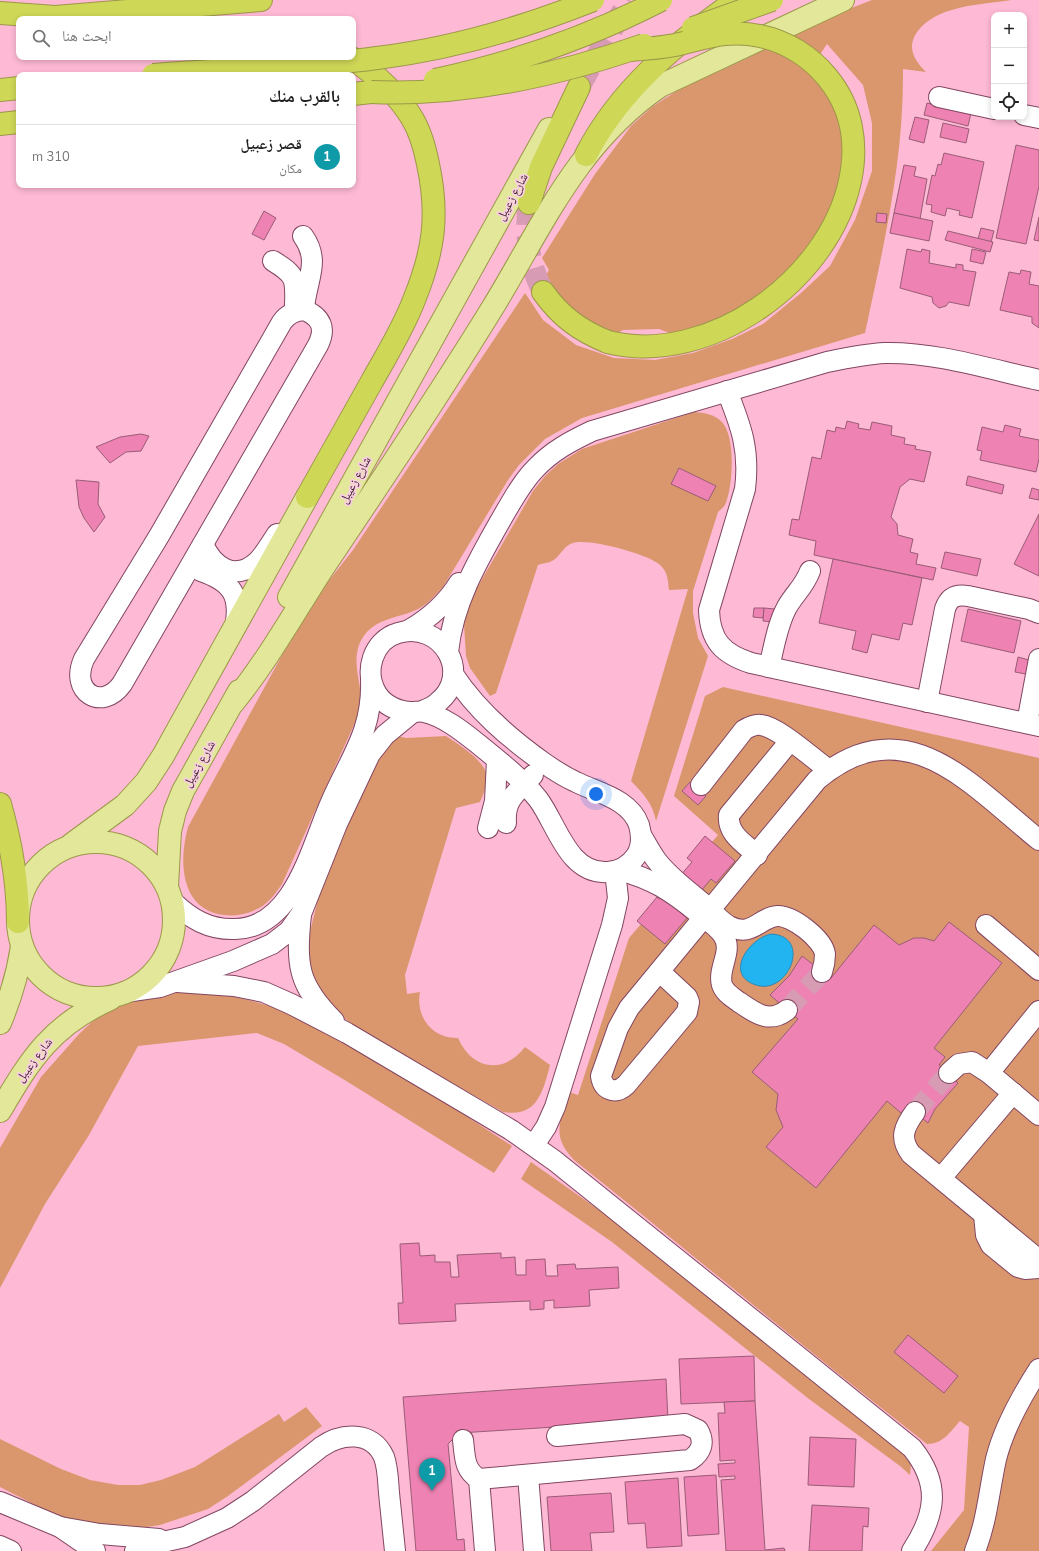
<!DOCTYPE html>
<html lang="ar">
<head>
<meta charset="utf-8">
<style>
	:root { --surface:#fff; --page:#f6f6f6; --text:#222; --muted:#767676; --line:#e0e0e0; --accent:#2563eb }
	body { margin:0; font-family:"Nunito Sans","Noto Naskh Arabic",sans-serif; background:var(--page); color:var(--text); direction:rtl }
	.controls { position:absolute; right:12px; top:12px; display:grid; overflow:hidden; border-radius:8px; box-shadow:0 2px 6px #0003 }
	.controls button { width:36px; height:36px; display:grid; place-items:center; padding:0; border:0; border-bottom:1px solid var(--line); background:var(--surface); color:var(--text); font:20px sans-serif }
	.you { position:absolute; left:596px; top:794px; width:14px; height:14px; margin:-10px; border:3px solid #fff; border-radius:50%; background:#1a73e8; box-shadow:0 0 0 6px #1a73e833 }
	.badge { display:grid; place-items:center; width:26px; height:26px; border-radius:50%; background:var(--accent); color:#fff; font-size:13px; font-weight:700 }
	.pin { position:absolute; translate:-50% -33px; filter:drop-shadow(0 1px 2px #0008) }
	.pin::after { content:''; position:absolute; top:21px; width:14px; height:12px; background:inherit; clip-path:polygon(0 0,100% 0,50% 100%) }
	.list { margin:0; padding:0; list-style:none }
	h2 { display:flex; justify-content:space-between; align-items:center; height:52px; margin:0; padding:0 16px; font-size:17px }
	h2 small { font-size:13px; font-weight:400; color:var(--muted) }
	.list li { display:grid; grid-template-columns:26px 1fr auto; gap:12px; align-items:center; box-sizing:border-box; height:64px; padding:0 16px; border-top:1px solid var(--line) }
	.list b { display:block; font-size:15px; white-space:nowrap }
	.list p { margin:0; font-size:13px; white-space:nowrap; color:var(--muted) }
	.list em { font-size:13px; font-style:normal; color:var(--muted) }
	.icon { flex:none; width:22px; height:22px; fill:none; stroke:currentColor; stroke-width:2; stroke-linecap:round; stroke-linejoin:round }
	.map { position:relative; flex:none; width:1039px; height:1551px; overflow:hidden; direction:ltr }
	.search { position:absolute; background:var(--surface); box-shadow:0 2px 6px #0003; left:16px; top:16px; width:340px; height:44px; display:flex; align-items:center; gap:10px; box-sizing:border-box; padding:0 14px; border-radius:8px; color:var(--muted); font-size:15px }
	.panel { position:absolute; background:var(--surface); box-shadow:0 2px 6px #0003; left:16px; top:72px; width:340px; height:116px; border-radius:8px; direction:rtl }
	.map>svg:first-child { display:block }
	.green { fill:#da976d }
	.water { fill:#22b4f0; stroke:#2a89b6 }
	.building { fill:#ee83b3; stroke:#995c76 }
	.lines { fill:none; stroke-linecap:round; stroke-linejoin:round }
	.minor-tunnel { stroke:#d89bb4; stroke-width:20; stroke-dasharray:20 10; stroke-linecap:butt }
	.highway-tunnel { stroke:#d89bb4; stroke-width:22; stroke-dasharray:22 11; stroke-linecap:butt }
	.minor-casing { stroke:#824661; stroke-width:22 }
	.major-casing { stroke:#9c9849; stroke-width:24 }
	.highway-casing { stroke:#9c9849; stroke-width:24 }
	.minor { stroke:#fff; stroke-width:20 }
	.major { stroke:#e2e79a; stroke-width:22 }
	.highway { stroke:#cfd757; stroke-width:22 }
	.highway-bridge-casing { stroke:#9c9849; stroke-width:24; stroke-linecap:butt }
	.highway-bridge { stroke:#cfd757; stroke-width:22 }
	.labels { text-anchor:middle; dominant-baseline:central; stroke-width:3.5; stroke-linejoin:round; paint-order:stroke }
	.street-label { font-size:12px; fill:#3e242f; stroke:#fad0e0 }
</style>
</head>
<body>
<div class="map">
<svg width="1039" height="1551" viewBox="0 0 1039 1551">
	<rect width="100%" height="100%" fill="#feb9d5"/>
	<g class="green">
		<path d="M872,0H1011C980,5 937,5 917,32C906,48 915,61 926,72L903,69C904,160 884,244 865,333L582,418L545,439L519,465L508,480L443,587C436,594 429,603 420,608C398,620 371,616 359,645C352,665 362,684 361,704C361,708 359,712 358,716L282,884C276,893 270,901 261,907C239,920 206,919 192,896C180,876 182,849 188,827L309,606L353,550L525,293L543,320L576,345L614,358L655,360L693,353L732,339L763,324L801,293L830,266L855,220L872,171V123L863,85L827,44L813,65L842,110L845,169L833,205L815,237L794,264L771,286L725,317L675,335L659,329L623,330L611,337L588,327L558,297L544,279L549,270L542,258L595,174L631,126L652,107L678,90L746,59L828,17Z"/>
		<path d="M694,412C705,413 714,414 722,422C736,437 733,487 725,505C723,508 720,510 718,512L693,591V613L698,638L708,656L656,821C653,804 643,793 631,781L688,589L669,590C668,581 668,572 660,565C648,554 589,538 573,543C565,545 561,554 555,559C551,563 543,563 538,565L496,693L490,696L470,668L466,656L464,624L471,598L533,491L545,476L558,464L582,449Z"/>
		<path d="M723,687L1039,758V1551H931L964,1510L969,1427L960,1421C950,1432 943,1444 927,1444C808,1351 692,1254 574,1160C550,1135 561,1121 569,1092L578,1095L629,938L718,835L674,796L705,696Z"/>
		<path d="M397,736L406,738L446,736C459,745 490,763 487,781C486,788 483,795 480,802L456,808L405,975L407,994L420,992C415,1017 433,1039 458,1038C472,1070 503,1075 525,1047L550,1065C543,1092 537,1118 503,1112L382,1043L356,1027L331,1008L312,975L307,944L318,899L352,812L371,773L387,746Z"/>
		<path d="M171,991C220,990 266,1002 311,1022C336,1033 360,1051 384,1065C427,1091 470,1118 512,1146L494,1173L343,1079L284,1044L257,1033L138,1046L89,1135L45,1204L0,1288V1148L41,1077L79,1034L94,1020L122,1005L144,998Z"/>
		<polygon points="531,1162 677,1265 902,1452 911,1465 910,1475 900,1466 809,1399 612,1242 521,1179"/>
		<polygon points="306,1407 322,1426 228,1496 208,1509 160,1525 134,1529 86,1525 53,1514 0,1487 0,1439 61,1469 90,1480 118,1485 140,1485 161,1480 195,1467 279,1414 284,1422"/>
	</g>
	<path class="water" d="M771,934C813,936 788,996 756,985C724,975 748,939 771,934Z"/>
	<g class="building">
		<polygon points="927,103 971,113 968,126 924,115"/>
		<polygon points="915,117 929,120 924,143 909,139"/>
		<polygon points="943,123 969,129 966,143 940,137"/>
		<polygon points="1016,145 1039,150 1039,186 1026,244 996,238"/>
		<polygon points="944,153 984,162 972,218 959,215 960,211 947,208 945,216 931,212 932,205 926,204 932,175 935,176 938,164 941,165"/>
		<polygon points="904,165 916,167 914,176 927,179 920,219 894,213"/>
		<polygon points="264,211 276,218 264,240 252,234"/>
		<polygon points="877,213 887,214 886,223 876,222"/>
		<polygon points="894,213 933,221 929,241 890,233"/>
		<polygon points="1039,217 1039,241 1034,240"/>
		<polygon points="981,228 994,231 991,242 978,239"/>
		<polygon points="948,231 993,242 990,252 945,240"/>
		<polygon points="907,249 921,252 922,249 930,251 929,263 956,268 956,264 963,265 963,270 976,272 969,306 949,302 946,306 939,308 933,303 932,297 900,288"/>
		<polygon points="972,249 986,252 983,264 970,261"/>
		<polygon points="1021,270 1031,272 1029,284 1039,286 1039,328 1032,323 1032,317 1000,310 1009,272 1020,274"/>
		<polygon points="847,421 859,424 858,428 870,430 872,422 892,426 891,435 905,438 904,444 916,446 915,449 931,452 924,482 910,479 900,487 891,517 897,524 898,535 913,539 910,552 918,554 916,564 936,568 933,580 814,555 816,541 789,535 792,519 799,520 812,457 821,459 827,430 835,432 836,427 845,429"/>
		<polygon points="1005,425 1021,429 1019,436 1039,440 1039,459 1036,472 980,460 982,451 977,450 982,427 1003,432"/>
		<polygon points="141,434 149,436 141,451 126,452 110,463 96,447 120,437"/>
		<polygon points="679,468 716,486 708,501 671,484"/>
		<polygon points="968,476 1004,485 1002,494 966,485"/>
		<polygon points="76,480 99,482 98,504 105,517 94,532 84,518 79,507"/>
		<polygon points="1032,488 1039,490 1039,500 1029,498"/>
		<polygon points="1039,514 1039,576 1014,564"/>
		<polygon points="945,552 981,559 977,576 941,568"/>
		<polygon points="833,559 922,578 912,625 903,623 899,640 872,634 867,653 852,649 856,631 819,623"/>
		<polygon points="754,608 764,608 763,618 753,617"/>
		<polygon points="764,608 775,609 774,622 763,621"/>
		<polygon points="968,609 1021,621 1014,653 961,641"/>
		<polygon points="1018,657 1029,660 1026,674 1015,672"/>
		<polygon points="690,782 706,796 698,805 682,791"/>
		<polygon points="705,836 735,861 716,883 711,879 682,914 687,918 665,944 637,921 657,897 660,899 692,862 687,858"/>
		<polygon points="949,922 1002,963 934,1048 945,1057 939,1065 958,1083 935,1109 928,1123 907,1106 901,1113 887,1101 816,1188 766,1147 783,1127 776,1110 778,1094 752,1072 798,1019 770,995 789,976 802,956 831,978 874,925 899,945 914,938 924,938 934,941"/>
		<polygon points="419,1243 420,1256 435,1255 435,1262 450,1262 451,1277 459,1277 457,1255 501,1253 501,1258 515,1257 516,1275 526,1275 526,1260 545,1259 546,1276 558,1276 557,1265 575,1264 576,1269 618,1267 619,1288 589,1290 590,1306 554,1308 554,1300 544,1301 544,1309 530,1310 530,1301 455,1304 456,1321 399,1324 398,1303 403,1303 400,1244"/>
		<polygon points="908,1335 958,1376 944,1393 894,1352"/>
		<polygon points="754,1356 755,1401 681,1404 679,1359"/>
		<polygon points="666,1379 668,1420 459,1433 448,1444 457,1540 464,1539 465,1551 416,1551 403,1397"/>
		<polygon points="755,1401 765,1550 784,1548 785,1551 726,1551 721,1480 735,1479 735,1476 719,1477 718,1464 735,1463 735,1460 720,1461 718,1413 725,1413 724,1402"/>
		<polygon points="810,1437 856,1439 854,1487 808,1485"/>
		<polygon points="716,1475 719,1534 688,1536 684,1477"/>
		<polygon points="678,1478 682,1546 647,1548 645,1523 628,1524 625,1482"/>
		<polygon points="611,1493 614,1532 590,1533 592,1551 551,1551 547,1497"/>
		<polygon points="812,1505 869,1508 868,1527 863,1526 862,1551 809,1551"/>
	</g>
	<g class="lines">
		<g class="minor-tunnel">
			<polyline points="787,1010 822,972"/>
			<polyline points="915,1112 949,1073"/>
		</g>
		<g class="highway-tunnel">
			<polyline points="579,87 629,0"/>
			<path d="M529,203C525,236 528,262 543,292"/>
		</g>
		<defs>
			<g id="minor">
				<polyline points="939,97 994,109"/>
				<polyline points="1024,115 1039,118"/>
				<path d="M303,236C322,262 305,282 304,310"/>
				<path d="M273,261C296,275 296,279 295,305"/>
				<path d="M304,310C322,317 326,329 318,345L122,684C102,712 69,692 84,659L159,536L282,322C288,314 294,311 304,310Z"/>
				<path d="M727,391C741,426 750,450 745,489L709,610C710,641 723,654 751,663L1039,726"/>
				<path d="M203,544C213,567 235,582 257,562C265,554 271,543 277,534"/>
				<path d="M201,571C233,582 241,596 235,628"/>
				<path d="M409,630C430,618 446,604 459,583"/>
				<path d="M448,652C453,603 478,560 502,518C512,501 522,482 536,468C552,451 571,441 592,431L827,362C846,358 865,354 885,353C936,352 989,369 1039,380"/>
				<path d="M769,667C774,648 777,625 787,607C795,593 804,587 810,571"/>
				<path d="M927,702L945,609C949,597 956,594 968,596L1029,609L1039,613"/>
				<path d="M422,711C427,709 433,707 437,703C474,675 442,620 398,633C373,640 363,672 377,694C384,705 398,712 412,712C416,712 420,711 424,712C443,716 462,731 477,743C498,760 521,778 538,799C557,824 568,875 608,872C620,871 629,866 636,856C642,847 642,836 639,825C630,799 598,793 576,782C565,777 554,770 544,763C509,738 476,710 453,674"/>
				<polyline points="1027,723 1039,659"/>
				<path d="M701,785L744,730C749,727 755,724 761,725C779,727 813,759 829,770"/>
				<path d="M506,823C504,798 518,792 533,775"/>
				<polyline points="488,828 495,801 497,760"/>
				<path d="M641,835C646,843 651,853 657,861C670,878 690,892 706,906C714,913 720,921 729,926C752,938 760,917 777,916C792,915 823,939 825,954C825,960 824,966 822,972"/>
				<path d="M757,855C744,843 727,834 729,815L790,741"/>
				<path d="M619,870C653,879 671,891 698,913C707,920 717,926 723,935C734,951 717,968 722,985C725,993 732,997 739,1002C755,1013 769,1024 787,1010"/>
				<path d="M173,902C191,919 209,930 235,929C294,928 311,847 331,802C350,758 373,731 371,680"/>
				<path d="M301,914C296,965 297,984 334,1021"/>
				<polyline points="986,925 1039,970"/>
				<path d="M660,972L687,997L689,1002L687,1012L626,1085C615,1095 603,1090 601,1076L618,1028L629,1008L817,780C905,705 971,785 1039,840"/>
				<path d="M177,982L234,986L264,992L291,1004L347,1033L511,1130L555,1161L912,1448C941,1484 936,1514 912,1551"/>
				<polyline points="125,992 160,987 233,961 272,944 289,931 301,914 337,824 370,754 385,735 413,712"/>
				<polyline points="949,1073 959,1064 972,1062 989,1073 1039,1115"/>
				<polyline points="989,1073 1039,1011"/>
				<path d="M915,1112C904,1127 899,1138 911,1154L1039,1260"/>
				<polyline points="534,1145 546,1127 555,1107 612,925 618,898 615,871"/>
				<polyline points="941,1178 1013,1093"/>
				<polyline points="984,1215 986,1235 991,1245 1018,1267 1025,1269 1039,1268"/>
				<path d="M463,1440C465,1457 464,1470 479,1479L690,1460C702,1452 705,1442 698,1430L685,1424L557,1436"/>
				<polyline points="528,1475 534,1551"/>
				<polyline points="479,1479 485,1551"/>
				<polyline points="0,1502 60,1527 95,1551"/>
				<polyline points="60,1527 100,1534 159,1539"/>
				<polyline points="0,1546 11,1551"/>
				<path d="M135,1551L145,1546L185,1537L227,1518L253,1501L321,1447C341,1433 372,1430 384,1457C388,1468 388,1481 389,1493C391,1512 393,1532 395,1551"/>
				<path d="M975,1551C987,1521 989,1491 996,1459C1004,1427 1021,1397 1039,1369"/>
			</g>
			<g id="major">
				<polyline points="289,597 549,129"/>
				<path d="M233,703C268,660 295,611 325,565C382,480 439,395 493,307C543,225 577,143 660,86L843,0"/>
				<circle cx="96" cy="920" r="78"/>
				<polyline points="72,844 125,805 146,782 163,756 307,497"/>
				<polyline points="167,886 170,831 175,811 183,791 239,691"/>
				<path d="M0,1023C11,997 18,973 22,946"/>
				<path d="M0,1111C31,1058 52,1025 110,999"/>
			</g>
			<g id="highway">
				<polyline points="0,13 55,17 261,0"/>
				<polyline points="0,90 19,88"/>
				<polyline points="353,94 371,92"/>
				<polyline points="0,124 19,122"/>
				<path d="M586,155C619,90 678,41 737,0"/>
				<polyline points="529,203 541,167 579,87"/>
				<path d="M543,292C560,316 580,331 608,342"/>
				<path d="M307,497C328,459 350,421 371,383C386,356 403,329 414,300C434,251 439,215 428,164C425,149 420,131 412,118C397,93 374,73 350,57"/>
				<path d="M0,804C11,843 18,881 18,922"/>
			</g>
		</defs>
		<use href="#minor" class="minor-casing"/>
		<use href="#major" class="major-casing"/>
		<use href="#highway" class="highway-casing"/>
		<use href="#minor" class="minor"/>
		<use href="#major" class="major"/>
		<use href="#highway" class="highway"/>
		<defs>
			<g id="highway-bridge">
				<polyline points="693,28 772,0"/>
				<path d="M153,75C227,69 303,68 377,58C451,49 523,28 593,0"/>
				<path d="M435,80C514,63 589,37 661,0"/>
				<path d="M371,92C463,96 556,76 644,45"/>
				<path d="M608,342C709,367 829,280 850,181C858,144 852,107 827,77C811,57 786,41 760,36C727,29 706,38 675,45C660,48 645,49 630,50"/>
			</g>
		</defs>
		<use href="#highway-bridge" class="highway-bridge-casing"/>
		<use href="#highway-bridge" class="highway-bridge"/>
	</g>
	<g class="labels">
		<g class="street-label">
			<text transform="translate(512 197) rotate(-61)">شارع زعيبل</text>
			<text transform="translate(355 480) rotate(-61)">شارع زعيبل</text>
			<text transform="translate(199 764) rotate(-60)">شارع زعيبل</text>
			<text transform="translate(34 1060) rotate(-53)">شارع زعيبل</text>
		</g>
	</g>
</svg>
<div class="controls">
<button>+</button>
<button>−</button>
<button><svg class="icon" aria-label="locate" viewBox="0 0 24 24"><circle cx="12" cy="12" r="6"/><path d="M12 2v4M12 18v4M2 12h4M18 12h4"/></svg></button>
</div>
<div class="you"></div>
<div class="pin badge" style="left:432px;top:1491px;background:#0f9aa8">1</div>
<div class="search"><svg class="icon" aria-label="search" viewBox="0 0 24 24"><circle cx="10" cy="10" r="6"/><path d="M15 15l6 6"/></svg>ابحث هنا</div>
<section class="panel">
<h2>بالقرب منك<small></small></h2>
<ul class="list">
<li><span class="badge" style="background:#0f9aa8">1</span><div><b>قصر زعبيل</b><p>مكان</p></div><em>310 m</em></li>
</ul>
</section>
</div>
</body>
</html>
